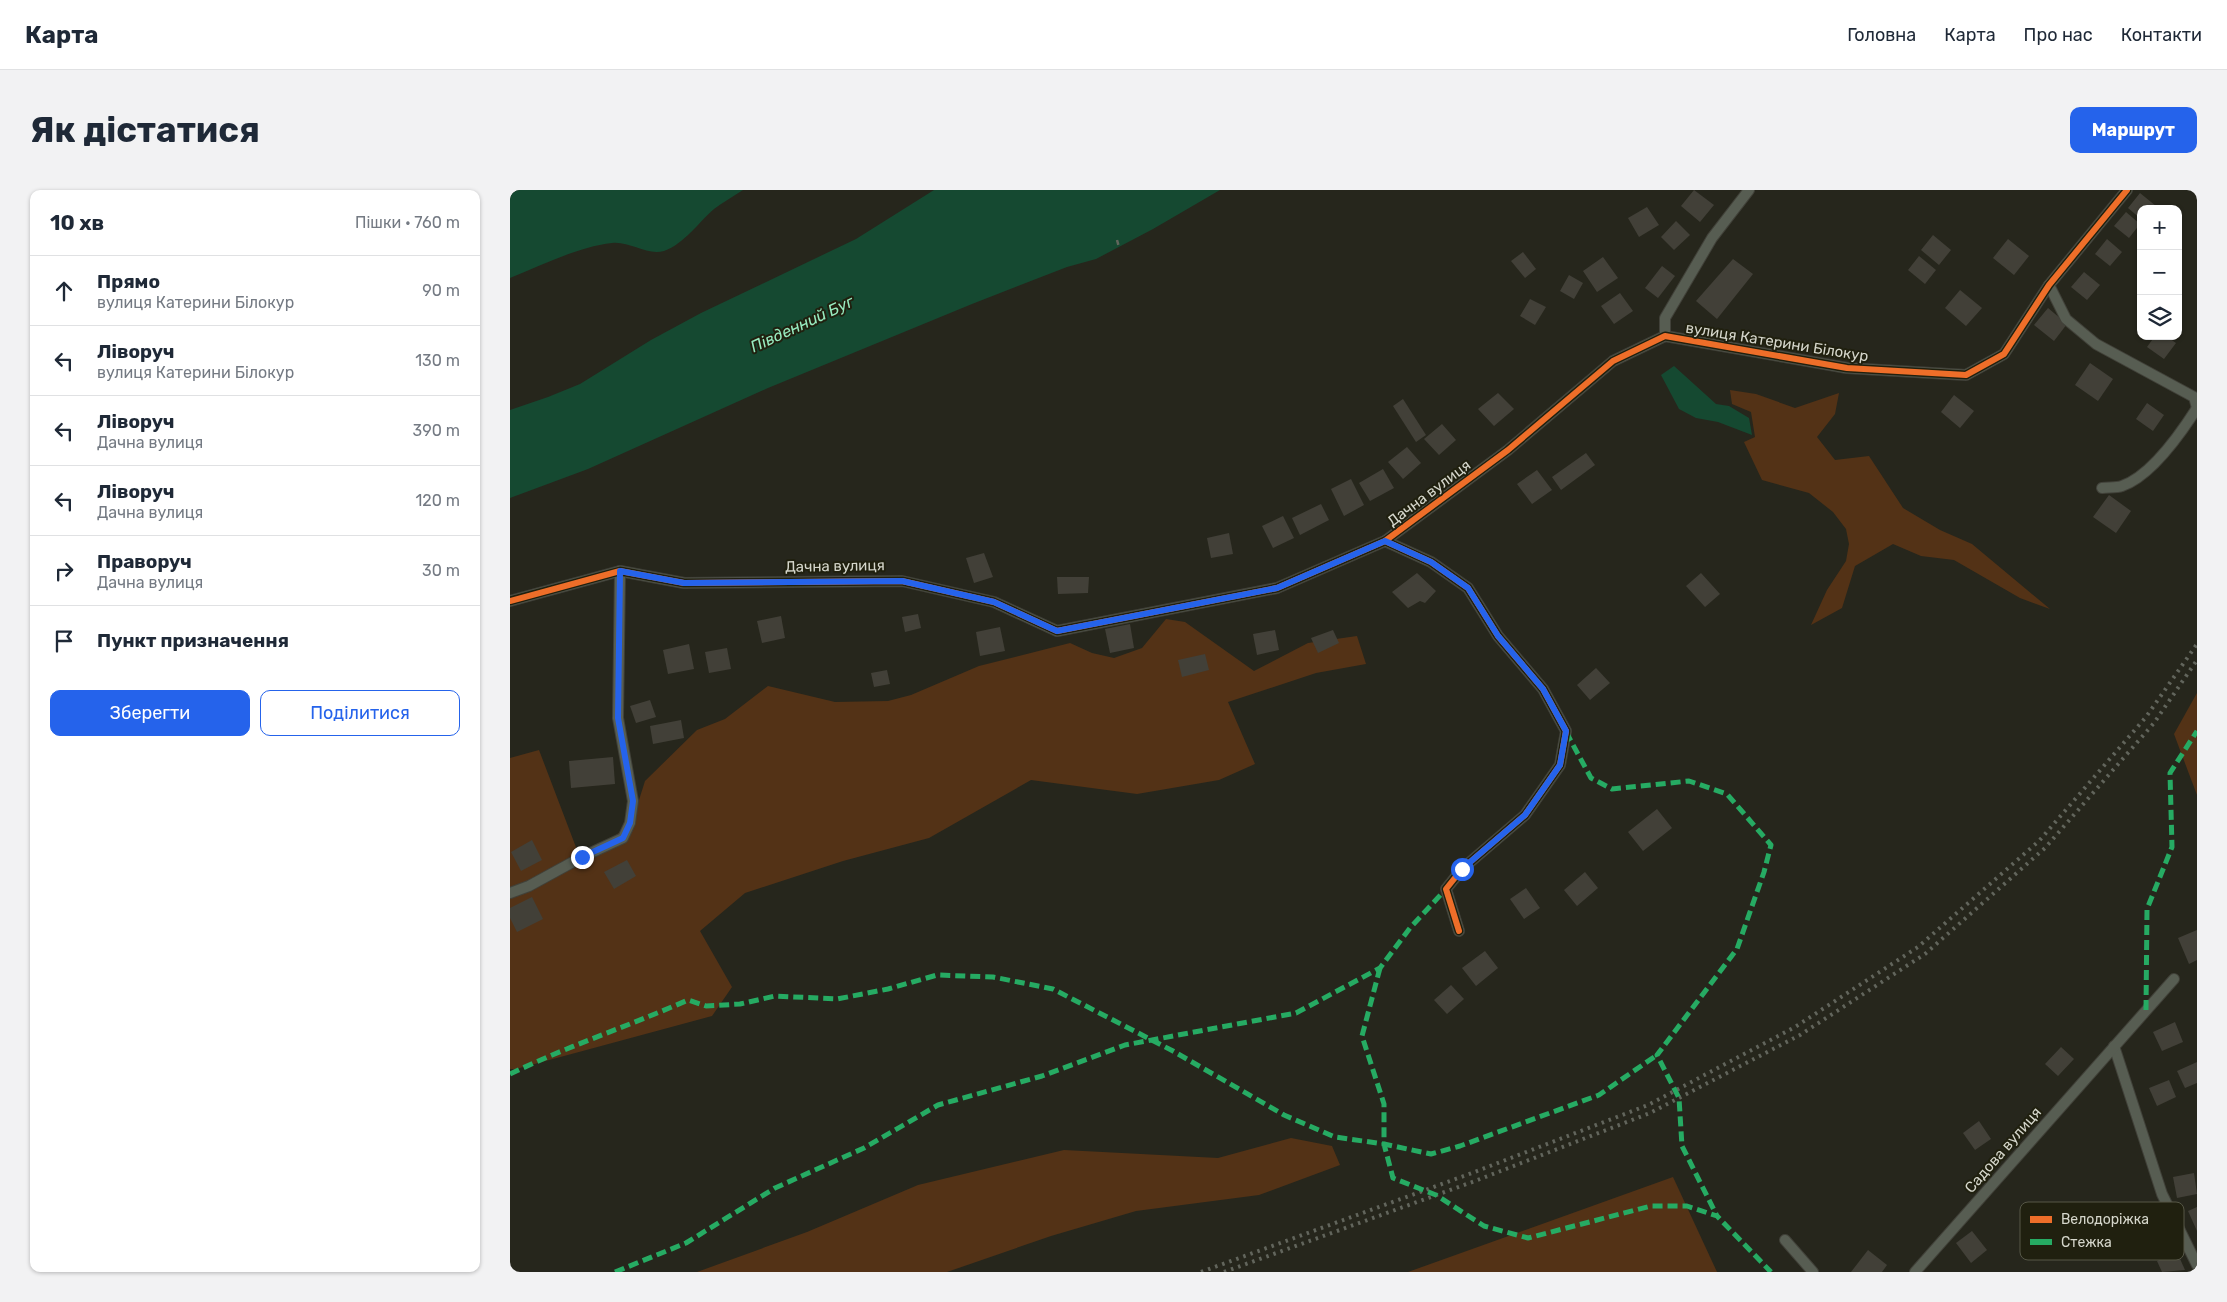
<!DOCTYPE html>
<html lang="uk">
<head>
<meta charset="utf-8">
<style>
	:root { --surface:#fff; --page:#f2f2f3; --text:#1f2937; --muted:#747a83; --line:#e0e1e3; --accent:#2563eb }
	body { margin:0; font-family:Rubik,sans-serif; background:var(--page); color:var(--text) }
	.controls { position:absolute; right:15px; top:15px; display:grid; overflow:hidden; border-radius:10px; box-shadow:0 1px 4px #0004 }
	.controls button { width:45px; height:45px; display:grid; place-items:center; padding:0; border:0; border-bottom:1px solid var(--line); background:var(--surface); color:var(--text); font:25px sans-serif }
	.stop { position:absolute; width:15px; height:15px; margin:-11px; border:4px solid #2563eb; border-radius:50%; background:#fff }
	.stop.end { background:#2563eb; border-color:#fff; box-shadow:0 1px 5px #0008 }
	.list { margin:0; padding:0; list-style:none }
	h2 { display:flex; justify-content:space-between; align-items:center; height:65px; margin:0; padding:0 20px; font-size:21px }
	h2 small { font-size:16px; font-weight:400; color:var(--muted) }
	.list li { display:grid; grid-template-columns:32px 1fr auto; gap:15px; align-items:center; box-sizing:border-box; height:70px; padding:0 20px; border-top:1px solid var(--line) }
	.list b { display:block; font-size:19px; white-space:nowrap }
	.list p { margin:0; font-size:16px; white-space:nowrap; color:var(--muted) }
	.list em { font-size:16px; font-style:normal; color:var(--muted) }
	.actions { display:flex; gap:10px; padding:15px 20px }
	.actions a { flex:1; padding:11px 0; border:1px solid var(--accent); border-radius:10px; text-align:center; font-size:18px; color:var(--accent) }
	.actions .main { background:var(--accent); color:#fff }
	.icon { flex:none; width:28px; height:28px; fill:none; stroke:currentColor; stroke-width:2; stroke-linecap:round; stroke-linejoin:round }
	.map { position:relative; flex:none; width:1687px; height:1082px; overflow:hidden; border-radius:10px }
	header { display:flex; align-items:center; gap:30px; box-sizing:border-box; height:70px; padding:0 25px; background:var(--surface); border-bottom:1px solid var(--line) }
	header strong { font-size:24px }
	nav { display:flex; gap:28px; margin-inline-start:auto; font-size:18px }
	.intro { display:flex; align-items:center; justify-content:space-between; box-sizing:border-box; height:120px; padding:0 30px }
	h1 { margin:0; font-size:35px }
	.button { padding:12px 22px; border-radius:10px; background:var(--accent); color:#fff; font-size:18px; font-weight:700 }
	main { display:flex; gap:30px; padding:0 30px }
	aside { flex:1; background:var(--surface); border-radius:10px; box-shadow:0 1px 4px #0004 }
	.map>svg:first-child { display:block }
	.green { fill:#533216 }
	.water { fill:#154931 }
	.building { fill:#424038 }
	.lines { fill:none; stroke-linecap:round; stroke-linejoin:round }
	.minor-casing { stroke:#414139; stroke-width:12 }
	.path { stroke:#62665c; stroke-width:2.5; stroke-dasharray:5 2.5; stroke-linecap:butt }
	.minor { stroke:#575d52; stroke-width:10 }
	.rail { stroke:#62655c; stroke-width:4; stroke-dasharray:2.5 5; stroke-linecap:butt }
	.quiet { stroke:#26ab63; stroke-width:5; stroke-dasharray:10 5; stroke-linecap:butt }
	.cycleway-casing { stroke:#20200f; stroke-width:9 }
	.cycleway { stroke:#ee6e29; stroke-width:6 }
	.route { stroke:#2563eb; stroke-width:6 }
	.labels { text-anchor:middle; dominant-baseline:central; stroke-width:4; stroke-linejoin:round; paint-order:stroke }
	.street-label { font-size:15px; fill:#d5d6cb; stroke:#20200f }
	.water-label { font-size:16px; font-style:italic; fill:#98ecc0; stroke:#20200f }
	.key { fill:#20200f; stroke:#565747; stroke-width:1 }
	.key-label { font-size:14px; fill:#d5d6cb }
</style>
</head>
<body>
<header>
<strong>Карта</strong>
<nav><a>Головна</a><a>Карта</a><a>Про нас</a><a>Контакти</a></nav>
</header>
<div class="intro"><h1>Як дістатися</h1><a class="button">Маршрут</a></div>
<main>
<aside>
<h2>10 хв<small>Пішки · 760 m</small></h2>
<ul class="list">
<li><svg class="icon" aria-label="ahead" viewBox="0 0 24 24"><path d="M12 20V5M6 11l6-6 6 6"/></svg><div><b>Прямо</b><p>вулиця Катерини Білокур</p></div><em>90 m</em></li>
<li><svg class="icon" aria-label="left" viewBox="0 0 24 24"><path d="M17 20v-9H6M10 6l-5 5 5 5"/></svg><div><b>Ліворуч</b><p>вулиця Катерини Білокур</p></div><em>130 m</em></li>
<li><svg class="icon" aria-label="left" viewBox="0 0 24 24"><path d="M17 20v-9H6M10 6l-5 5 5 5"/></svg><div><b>Ліворуч</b><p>Дачна вулиця</p></div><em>390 m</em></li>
<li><svg class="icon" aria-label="left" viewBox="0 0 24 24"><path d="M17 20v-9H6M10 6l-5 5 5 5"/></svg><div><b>Ліворуч</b><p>Дачна вулиця</p></div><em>120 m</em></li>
<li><svg class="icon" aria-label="right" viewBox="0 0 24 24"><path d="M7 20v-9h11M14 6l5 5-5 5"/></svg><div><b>Праворуч</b><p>Дачна вулиця</p></div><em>30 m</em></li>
<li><svg class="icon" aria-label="arrive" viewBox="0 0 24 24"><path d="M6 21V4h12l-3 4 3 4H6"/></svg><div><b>Пункт призначення</b></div></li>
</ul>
<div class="actions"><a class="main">Зберегти</a><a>Поділитися</a></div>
</aside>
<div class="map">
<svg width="1687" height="1082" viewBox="0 0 1687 1082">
	<rect width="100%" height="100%" fill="#26261c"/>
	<g class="green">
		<polygon points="1220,200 1246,204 1285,218 1329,203 1325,224 1307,247 1325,270 1359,266 1393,318 1430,340 1462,354 1540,419 1510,408 1444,370 1411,366 1383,354 1345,376 1332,418 1301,435 1317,400 1336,371 1339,354 1336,339 1323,322 1299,303 1252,290 1234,252 1245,247 1241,222 1222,214"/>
		<polygon points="656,429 675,432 744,481 798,453 847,446 856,474 806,483 718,512 745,574 709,590 627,604 521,590 419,648 333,671 235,703 190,741 222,797 202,826 6,879 0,879 0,568 29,560 72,673 122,632 135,591 187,540 215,529 258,496 325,512 378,511 401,505 469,476 560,453 582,463 604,468 632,458"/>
		<polygon points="1687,503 1687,605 1664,544"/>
		<polygon points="781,948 822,956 830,975 749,1005 626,1021 541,1046 437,1082 187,1082 297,1042 408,995 554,960 708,968"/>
		<polygon points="1163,987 1207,1082 898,1082"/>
	</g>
	<g class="water">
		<path d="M0,0H233C224,6 213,12 204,19C189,32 174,54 154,61C137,66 120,51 102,53C67,57 33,75 0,88Z"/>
		<polygon points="424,0 710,0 643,39 586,69 557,77 462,114 258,198 78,279 0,308 0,220 38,207 70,194 141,150 191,123 346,49"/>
		<polygon points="1164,176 1206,214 1219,216 1239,228 1242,245 1208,232 1186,228 1169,219 1151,185"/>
	</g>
	<g class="building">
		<polygon points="1184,0 1204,15 1190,32 1171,16"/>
		<polygon points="1630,3 1646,16 1644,19 1631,19 1631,29 1618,18"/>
		<polygon points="1137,17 1149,35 1129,47 1118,28"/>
		<polygon points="1616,22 1630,34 1619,48 1604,36"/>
		<polygon points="1166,31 1180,45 1164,60 1151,47"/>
		<polygon points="1423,45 1441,60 1429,75 1411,60"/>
		<polygon points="1498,49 1519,66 1504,85 1483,68"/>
		<polygon points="1597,49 1612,62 1600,76 1585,64"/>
		<polygon points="1013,62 1026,79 1015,88 1001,71"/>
		<polygon points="1409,66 1426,80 1415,94 1398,80"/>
		<polygon points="1093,67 1108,88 1087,102 1073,81"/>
		<polygon points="1223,69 1243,84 1207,129 1186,111"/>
		<polygon points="1152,76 1165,86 1148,108 1135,98"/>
		<polygon points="1574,82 1590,95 1577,110 1561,97"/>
		<polygon points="1059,85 1073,93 1064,109 1050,101"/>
		<polygon points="1450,100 1472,118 1456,136 1435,118"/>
		<polygon points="1110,103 1123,121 1104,134 1091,116"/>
		<polygon points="1020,109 1036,117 1025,135 1010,126"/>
		<polygon points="1538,118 1557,134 1544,151 1524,135"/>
		<polygon points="1645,146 1656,146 1666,153 1654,169 1637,157"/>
		<polygon points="1580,173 1603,189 1588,211 1565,195"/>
		<polygon points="988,203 1004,219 984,236 968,219"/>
		<polygon points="1444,205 1464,221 1450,238 1431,222"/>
		<polygon points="893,209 916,245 906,252 883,216"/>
		<polygon points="1637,213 1654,225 1643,241 1626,229"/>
		<polygon points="932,234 946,250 929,265 914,249"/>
		<polygon points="897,257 911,273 893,289 878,272"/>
		<polygon points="1076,263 1085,275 1051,300 1042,287"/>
		<polygon points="873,279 884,298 860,311 849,293"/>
		<polygon points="1027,280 1042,300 1022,314 1007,294"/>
		<polygon points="841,289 854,315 834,326 821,299"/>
		<polygon points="1599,305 1621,321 1606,343 1583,327"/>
		<polygon points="811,314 819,330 790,345 782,328"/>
		<polygon points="773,326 784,348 763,358 752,336"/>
		<polygon points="719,343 723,364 701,368 697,348"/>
		<polygon points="474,363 483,387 464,393 456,368"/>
		<polygon points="907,383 926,401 915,413 910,411 898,418 882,402"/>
		<polygon points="1191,383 1210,404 1195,417 1176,396"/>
		<polygon points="547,387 579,387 578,403 548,404"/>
		<polygon points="408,424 411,438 395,442 392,427"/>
		<polygon points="271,426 275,448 252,453 247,431"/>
		<polygon points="620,434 624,458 600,463 595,439"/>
		<polygon points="490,437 495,461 470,466 466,442"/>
		<polygon points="765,440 769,460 747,465 743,444"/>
		<polygon points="823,440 829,453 808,463 801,448"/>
		<polygon points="179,454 184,479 158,484 153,460"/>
		<polygon points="217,458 221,479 199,483 195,462"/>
		<polygon points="695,464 699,480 672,487 668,470"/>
		<polygon points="1086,478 1100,493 1080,510 1067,495"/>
		<polygon points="377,480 380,494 364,497 361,483"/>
		<polygon points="140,510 146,527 126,533 120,516"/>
		<polygon points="171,530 174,548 143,554 140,536"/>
		<polygon points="103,567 105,594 61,598 59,571"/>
		<polygon points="1147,619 1162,638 1133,661 1118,642"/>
		<polygon points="22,650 32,670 11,681 1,662"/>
		<polygon points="117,670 126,686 104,699 94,682"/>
		<polygon points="1075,682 1088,698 1067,716 1054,700"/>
		<polygon points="1016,698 1030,718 1014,729 1000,709"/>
		<polygon points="22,707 33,729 7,742 0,728 0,718"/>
		<polygon points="1687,740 1687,770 1679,774 1668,748"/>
		<polygon points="975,761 988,778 966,796 952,778"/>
		<polygon points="941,795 954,809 937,824 924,810"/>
		<polygon points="1665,832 1673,852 1652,861 1643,842"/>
		<polygon points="1551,857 1564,869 1548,886 1535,874"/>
		<polygon points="1687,872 1687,893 1675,898 1667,881"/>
		<polygon points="1659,890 1666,907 1647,916 1639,898"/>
		<polygon points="1469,931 1481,949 1465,960 1453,943"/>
		<polygon points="1684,983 1687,1004 1667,1008 1663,987"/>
		<polygon points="1687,1017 1687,1041 1678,1021"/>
		<polygon points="1462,1041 1477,1060 1461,1073 1446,1053"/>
		<polygon points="1358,1060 1377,1075 1372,1082 1341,1082"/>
		<polygon points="1667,1062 1675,1080 1652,1082 1647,1071"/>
	</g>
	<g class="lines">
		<defs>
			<g id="minor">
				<polyline points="1539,95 1556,129 1586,154 1684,207 1687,218"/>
				<polyline points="1155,146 1337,178 1456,185 1494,164 1539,95 1617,0"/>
				<polyline points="1155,146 1155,128 1202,48 1239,0"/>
				<path d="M1592,298C1598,297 1606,298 1612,296C1641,286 1671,243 1687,218"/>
				<polyline points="875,351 921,372 958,398 988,446 1033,499 1056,541 1050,575 1015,625 952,679 936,699 949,741"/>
				<polyline points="0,411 110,381 174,393 392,391 484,412 547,441 767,398 875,351 998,260 1103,171 1155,146"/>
				<polyline points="0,703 19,696 72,667 113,648 120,633 123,611 108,528 110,381"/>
				<polyline points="1604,856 1652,1004 1687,1075"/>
				<polyline points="1275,1050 1303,1082"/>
				<polyline points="1405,1082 1664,789"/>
			</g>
		</defs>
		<use href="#minor" class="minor-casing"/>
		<polyline class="path" points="607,50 609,57"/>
		<use href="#minor" class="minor"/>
		<g class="rail">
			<polyline points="691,1082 962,983 1138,915 1285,837 1408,757 1529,651 1636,527 1687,454"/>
			<polyline points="714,1082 965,991 1140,923 1290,845 1415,764 1535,658 1644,533 1687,470"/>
		</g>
		<g class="quiet">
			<polyline points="1056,542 1081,588 1102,599 1179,591 1217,604 1261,655 1254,682 1227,759 1147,865 1169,908 1172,956 1207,1026"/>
			<polyline points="870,778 852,846 874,914 874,954 921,964 950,956 1089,905 1147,865"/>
			<polyline points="1636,820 1637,719 1662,657 1660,583 1687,541"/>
			<path d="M0,884C58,856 119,836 178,810L196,816L230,814L265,806L327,809L378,799L427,785L483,787L543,799L663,861L774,925L825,947L874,954L883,988L926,1005L974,1036L1018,1048L1141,1016H1177L1207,1026L1261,1082"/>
			<polyline points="105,1082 176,1053 265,998 354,958 428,915 532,886 615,855 786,823 870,778 900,738 936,699"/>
		</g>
		<defs>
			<g id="cycleway">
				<polyline points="875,351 921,372 958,398 988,446 1033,499 1056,541 1050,575 1015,625 952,679 936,699 949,741"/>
				<polyline points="0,411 110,381 174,393 392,391 484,412 547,441 767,398 875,351 998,260 1103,171 1155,146 1337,178 1456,185 1494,164 1539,95 1617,0"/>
			</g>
		</defs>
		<use href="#cycleway" class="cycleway-casing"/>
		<use href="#cycleway" class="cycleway"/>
	</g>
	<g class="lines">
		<polyline class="route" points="72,667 113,648 120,633 123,611 108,528 110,381 174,393 392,391 484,412 547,441 767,398 875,351 921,372 958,398 988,446 1033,499 1056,541 1050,575 1015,625 952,679"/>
	</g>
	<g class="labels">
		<g class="street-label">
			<text transform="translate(1267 152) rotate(9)">вулиця Катерини Білокур</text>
			<text transform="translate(919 303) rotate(-37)">Дачна вулиця</text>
			<text transform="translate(325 376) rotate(-1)">Дачна вулиця</text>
			<text transform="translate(1493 960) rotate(-49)">Садова вулиця</text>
		</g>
		<g class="water-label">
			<text transform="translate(292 134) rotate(-25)">Південний Буг</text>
		</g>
	</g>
	<rect x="1510" y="1012" width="164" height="58" rx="8" class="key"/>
	<rect x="1520" y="1026" width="22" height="7" fill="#ee6e29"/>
	<rect x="1520" y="1049" width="22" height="6" fill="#26ab63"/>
	<g class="key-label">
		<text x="1551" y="1034">Велодоріжка</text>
		<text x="1551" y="1057">Стежка</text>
	</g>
</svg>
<div class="controls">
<button>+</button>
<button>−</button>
<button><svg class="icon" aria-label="layers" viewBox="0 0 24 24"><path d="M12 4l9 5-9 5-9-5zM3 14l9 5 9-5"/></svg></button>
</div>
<div class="stop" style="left:952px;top:679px"></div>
<div class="stop end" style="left:72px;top:667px"></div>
</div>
</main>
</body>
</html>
